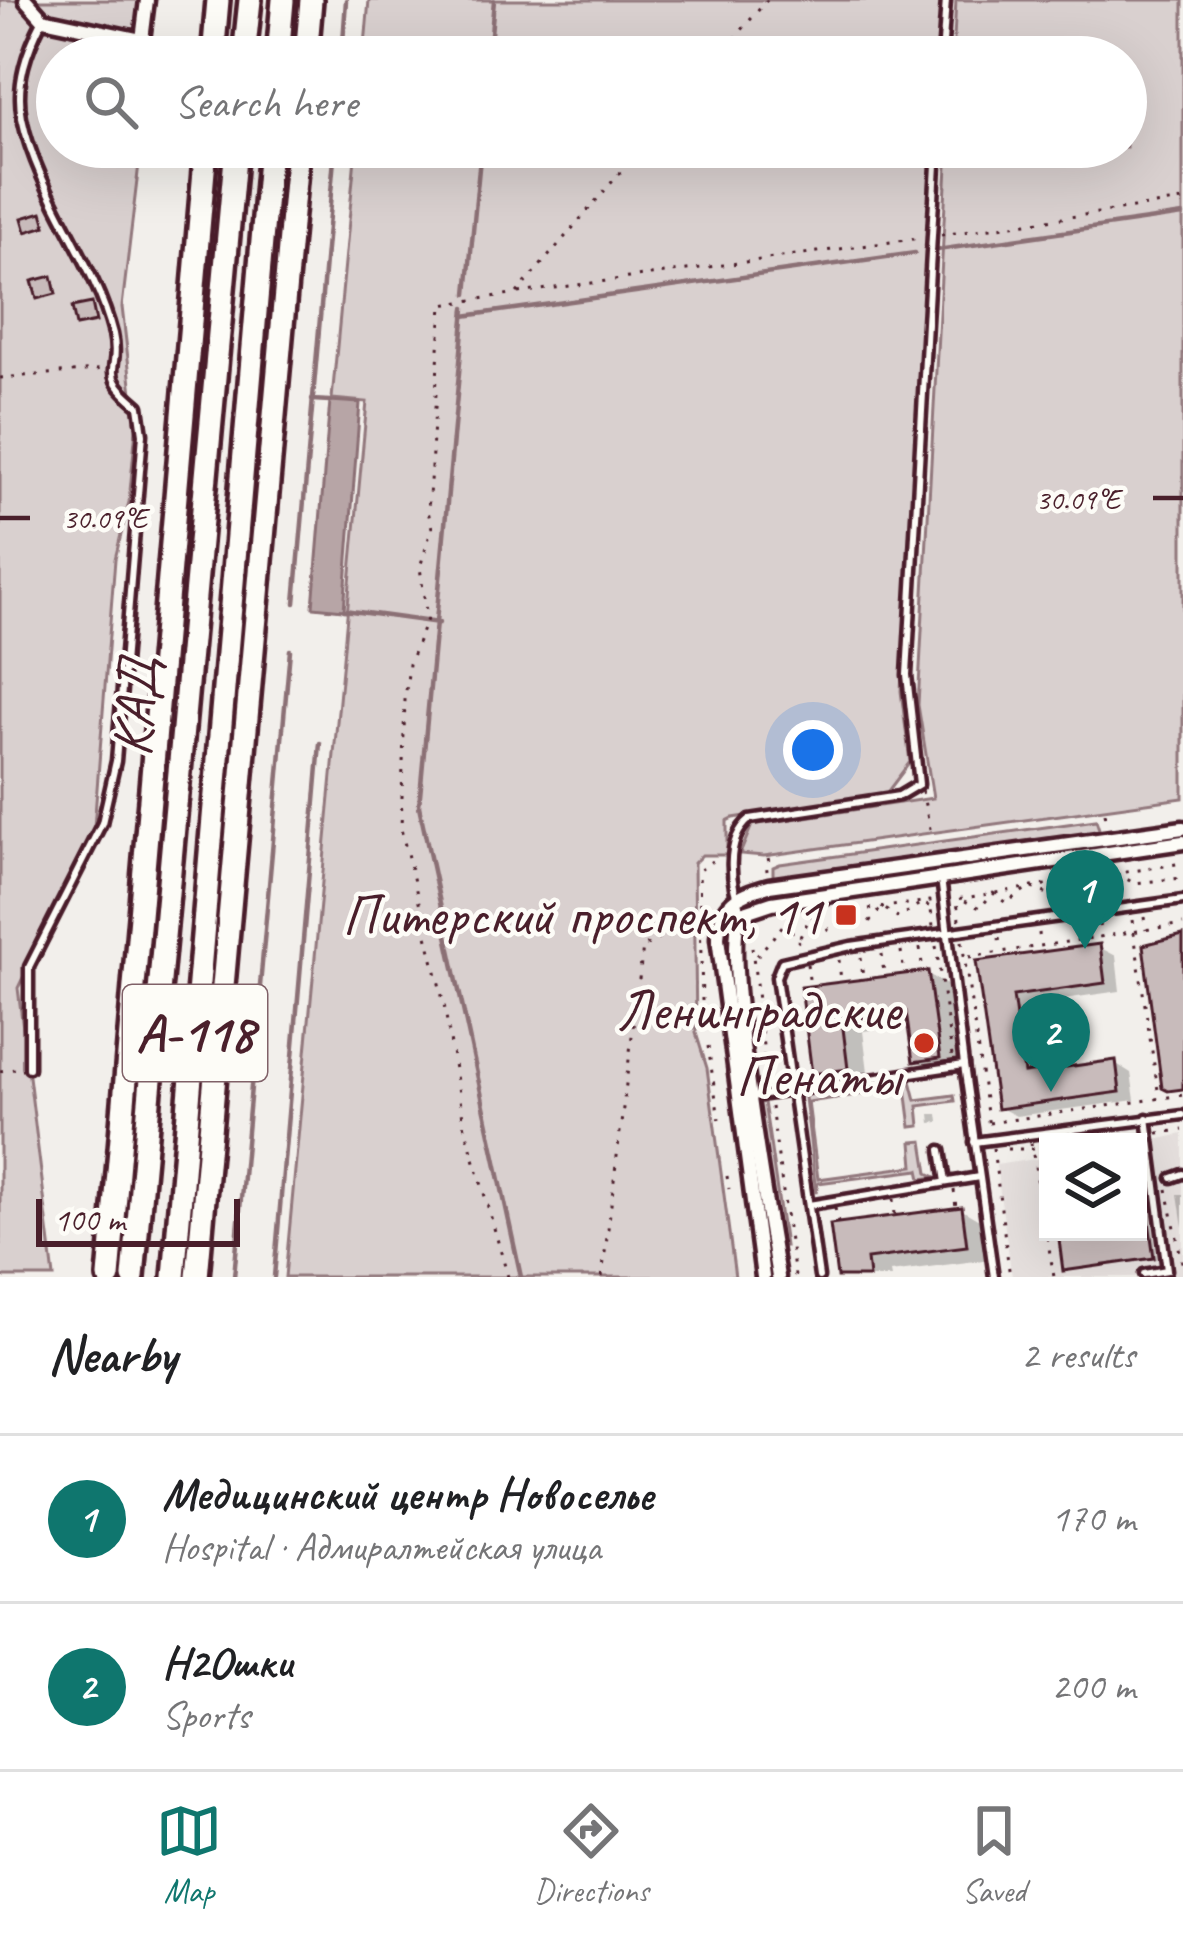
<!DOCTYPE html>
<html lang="en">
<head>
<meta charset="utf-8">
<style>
	:root { --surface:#fff; --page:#f2f2f2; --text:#202124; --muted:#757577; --line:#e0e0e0; --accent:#0f766e }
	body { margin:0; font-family:Caveat,sans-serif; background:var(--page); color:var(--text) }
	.controls { position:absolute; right:36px; bottom:36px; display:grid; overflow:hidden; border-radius:0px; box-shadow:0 12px 48px #0002 }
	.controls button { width:108px; height:108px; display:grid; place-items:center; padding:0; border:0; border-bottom:3px solid var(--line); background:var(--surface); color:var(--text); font:60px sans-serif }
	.scale { position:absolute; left:36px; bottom:30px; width:204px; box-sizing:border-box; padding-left:12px; border:6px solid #4a1f2b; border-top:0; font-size:33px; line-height:42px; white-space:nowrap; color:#4a1f2b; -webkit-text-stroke:9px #fdfcf7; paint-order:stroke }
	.you { position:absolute; left:813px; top:750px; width:42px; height:42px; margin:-30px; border:9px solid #fff; border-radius:50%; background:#1a73e8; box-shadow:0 0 0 18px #1a73e833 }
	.badge { display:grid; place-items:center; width:78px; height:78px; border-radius:50%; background:var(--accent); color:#fff; font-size:39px; font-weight:700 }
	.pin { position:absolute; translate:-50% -99px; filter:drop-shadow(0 3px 6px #0008) }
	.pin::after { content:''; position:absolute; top:63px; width:42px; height:36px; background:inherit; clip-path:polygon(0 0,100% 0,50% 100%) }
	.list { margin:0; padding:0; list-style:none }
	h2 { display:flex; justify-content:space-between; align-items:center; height:156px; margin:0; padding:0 48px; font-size:51px }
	h2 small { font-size:39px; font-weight:400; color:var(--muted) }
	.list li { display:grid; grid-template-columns:78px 1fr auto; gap:36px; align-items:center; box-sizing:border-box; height:168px; padding:0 48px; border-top:3px solid var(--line) }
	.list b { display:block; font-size:45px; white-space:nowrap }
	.list p { margin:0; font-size:39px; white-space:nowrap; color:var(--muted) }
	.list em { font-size:39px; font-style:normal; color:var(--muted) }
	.icon { flex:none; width:66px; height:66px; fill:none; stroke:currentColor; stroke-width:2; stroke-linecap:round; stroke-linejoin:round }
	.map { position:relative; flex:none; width:1183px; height:1277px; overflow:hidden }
	.search { position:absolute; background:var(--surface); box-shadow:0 12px 48px #0002; left:36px; right:36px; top:36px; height:132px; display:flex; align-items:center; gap:30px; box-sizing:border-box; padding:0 42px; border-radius:66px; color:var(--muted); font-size:45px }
	.sheet { height:492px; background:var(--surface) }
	nav { display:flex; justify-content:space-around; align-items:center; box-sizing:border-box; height:168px; border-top:3px solid var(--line); background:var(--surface); font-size:33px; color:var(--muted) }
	nav a { display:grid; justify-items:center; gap:6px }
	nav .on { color:var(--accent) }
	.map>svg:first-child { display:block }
	.built { fill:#e5dfdd }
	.green { fill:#d9d0cf; stroke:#92787d; stroke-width:3 }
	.water { fill:#b7a5a6; stroke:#8b6f75; stroke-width:3 }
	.shadow { fill:#0003 }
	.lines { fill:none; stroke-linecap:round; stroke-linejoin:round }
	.stream { stroke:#8b6f75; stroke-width:4.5 }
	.building { fill:#c8bbbb; stroke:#4a1f2b; stroke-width:3 }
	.lane-casing { stroke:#4a1f2b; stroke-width:15 }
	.street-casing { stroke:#4a1f2b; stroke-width:21 }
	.highway-casing { stroke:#4a1f2b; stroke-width:30 }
	.path { stroke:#4a1f2b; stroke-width:3; stroke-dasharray:3 9; stroke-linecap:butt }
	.lane { stroke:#fdfcf7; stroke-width:6 }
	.street { stroke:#fdfcf7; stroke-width:12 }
	.highway { stroke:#fdfcf7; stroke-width:21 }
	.ticks { fill:none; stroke:#4a1f2b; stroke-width:4.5 }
	.poi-dot { fill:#c8321e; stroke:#fdfcf7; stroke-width:4.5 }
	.labels { text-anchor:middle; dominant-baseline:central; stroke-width:9; stroke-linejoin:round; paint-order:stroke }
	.shield { fill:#fdfcf7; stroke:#806168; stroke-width:3 }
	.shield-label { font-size:54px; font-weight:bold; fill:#4a1f2b }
	.street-label { font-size:57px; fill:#4a1f2b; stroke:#fdfcf7 }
	.poi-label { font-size:57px; fill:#4a1f2b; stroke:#fdfcf7; text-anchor:end }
	.ticks-label { font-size:30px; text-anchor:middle; fill:#4a1f2b; stroke:#fdfcf7; stroke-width:9; stroke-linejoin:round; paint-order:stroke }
</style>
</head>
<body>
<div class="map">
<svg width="1183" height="1277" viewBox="0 0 1183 1277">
	<rect width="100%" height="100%" fill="#f2efeb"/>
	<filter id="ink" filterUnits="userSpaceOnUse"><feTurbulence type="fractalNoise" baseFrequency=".00833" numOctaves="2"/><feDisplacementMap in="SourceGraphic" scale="24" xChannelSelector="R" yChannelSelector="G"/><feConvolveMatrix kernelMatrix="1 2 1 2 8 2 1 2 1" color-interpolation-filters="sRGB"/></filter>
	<g filter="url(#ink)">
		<polygon class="built" points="1183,1134 1183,1277 1012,1277 996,1165 1048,1157 1048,1232 1138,1232 1138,1144"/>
		<g class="green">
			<polygon points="0,0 147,0 148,57 57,57 57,147 141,147 122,307 136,428 129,502 115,559 94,827 18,988 54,1277 0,1277"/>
			<polygon points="369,0 944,0 940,57 364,57"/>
			<polygon points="956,0 1183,0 1183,798 764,856 740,854 752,825 933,798 918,705 948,147 1126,147 1126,57 953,57"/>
			<polygon points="356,147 934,147 901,691 910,762 885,795 733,818 727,821 727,855 702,855 694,863 696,1033 707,1068 735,1277 285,1277 367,402 332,399"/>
			<polygon points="1096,820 1100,832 773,879 773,867 780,864"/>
			<polygon points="910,1077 916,1100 954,1095 955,1101 918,1106 920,1126 911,1127 906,1088 808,1102 818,1179 914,1166 912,1142 923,1141 928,1173 936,1177 921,1179 919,1170 818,1183 816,1193 804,1089 806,1095"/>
			<polygon points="764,1102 785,1246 780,1246 759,1103"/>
		</g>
		<polygon class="water" points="330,401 360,403 344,610 313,607"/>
		<g class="shadow">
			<polygon points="1099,947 1116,956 1120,991 1028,1004 1038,1074 1115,1063 1131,1073 1135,1100 1016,1116 999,1107 979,964"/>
			<polygon points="928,974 950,987 961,1070 938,1073 916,1060 911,1025 863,1031 869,1080 837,1084 815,1072 805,989"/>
			<polygon points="930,1114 938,1114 939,1122 931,1123"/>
			<polygon points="1178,1194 1183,1194 1183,1227"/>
			<polygon points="1138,1200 1149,1202 1157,1259 1066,1269 1061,1232 1138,1232"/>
			<polygon points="962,1210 986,1224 991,1259 890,1272 891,1277 840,1277 833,1227"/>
		</g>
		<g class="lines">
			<g class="stream">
				<polyline points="342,57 346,0"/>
				<polyline points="489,57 494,0"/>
				<polyline points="937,250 1183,215"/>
				<polyline points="467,294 481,147"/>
				<polyline points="465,308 419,806 521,1277"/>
				<polyline points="464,316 915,253"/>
				<polyline points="312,400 330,401"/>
				<polyline points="295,603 335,147"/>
				<polyline points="344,610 439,623"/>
				<polyline points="234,1277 290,650"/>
				<polyline points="274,1277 320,743"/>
			</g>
		</g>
		<g class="building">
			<polygon points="42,212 46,226 26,232 22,218"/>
			<polygon points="52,276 56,294 37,299 32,281"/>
			<polygon points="92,303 96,322 76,326 72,307"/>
			<polygon points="1183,935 1183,1089 1168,1091 1162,1088 1143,945"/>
			<polygon points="1100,944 1105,983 1013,996 1024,1073 1116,1060 1120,1092 997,1109 976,961"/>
			<polygon points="928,971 940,1058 913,1062 906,1012 842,1020 848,1069 812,1074 801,987"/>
			<polygon points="1138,1193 1145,1193 1154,1258 1063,1271 1058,1232 1138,1232"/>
			<polygon points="962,1207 967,1246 867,1259 869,1277 837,1277 830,1224"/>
		</g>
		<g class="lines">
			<defs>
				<g id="lane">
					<polyline points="942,57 946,0"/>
					<polyline points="941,878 964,1065"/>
					<path d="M742,913C730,885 724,840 750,819L899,796L919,784L907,675L937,147"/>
					<path d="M29,1068V967L102,823L116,761L143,434L139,406C95,370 122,373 113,334C94,259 38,195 22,118C15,83 27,50 43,19"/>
					<polyline points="752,1097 964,1065 994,1277"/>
					<polyline points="974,1142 1183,1115"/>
					<polyline points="941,1150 946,1182"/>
					<polyline points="1172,1178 1183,1174"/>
					<polyline points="809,1205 979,1177"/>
					<polyline points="1144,1274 1167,1270 1147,1118"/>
					<polyline points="819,1277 776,977 782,962 851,946 1183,900"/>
				</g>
				<g id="street">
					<polyline points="26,0 43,19 142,40 147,0"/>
					<path d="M763,1277L718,938C720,903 738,894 769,886L1183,828"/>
					<path d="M778,1277C770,1225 718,940 742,913L772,903L1183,842"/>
				</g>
				<g id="highway">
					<polyline points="213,57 218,0"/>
					<polyline points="244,57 250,0"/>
					<polyline points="278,57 283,0"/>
					<polyline points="306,57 311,0"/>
					<polyline points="109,1277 206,147"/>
					<polyline points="133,1277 236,147"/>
					<polyline points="174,1277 270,147"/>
					<polyline points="197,1277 298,147"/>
				</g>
			</defs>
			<use href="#lane" class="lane-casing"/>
			<use href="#street" class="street-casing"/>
			<use href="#highway" class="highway-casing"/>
			<g class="path">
				<polyline points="719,57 767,0"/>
				<polyline points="941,235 1183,201"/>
				<polyline points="519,293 920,238"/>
				<polyline points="0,378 106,369"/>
				<polyline points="922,791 932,838"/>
				<polyline points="1105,813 1107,823"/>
				<polyline points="1111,865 1121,891"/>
				<polyline points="767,871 766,860 776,858"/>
				<polyline points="1117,874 1134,883 1183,878"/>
				<polyline points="965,901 980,908 993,893 1006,903 1029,887 1059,898 1075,879"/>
				<polyline points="869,909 930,901 933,927"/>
				<polyline points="1144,917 1146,930"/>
				<polyline points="791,918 792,934 802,945"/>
				<polyline points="959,920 957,899 1183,863"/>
				<polyline points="1132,920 1159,1097"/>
				<polyline points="1099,924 1101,938"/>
				<polyline points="1039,933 1040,943"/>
				<polyline points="800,937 811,915 824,931 836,925 839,912 844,920 855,917 869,922 882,907 899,918 921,903 931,907"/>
				<polyline points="999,938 1001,949"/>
				<polyline points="962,941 989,1127"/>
				<polyline points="936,946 952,1056"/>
				<polyline points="752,947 767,1082"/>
				<polyline points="920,948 923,972"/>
				<polyline points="901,951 904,974"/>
				<polyline points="882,954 884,976"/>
				<polyline points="757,956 790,917"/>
				<polyline points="861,957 863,979"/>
				<polyline points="969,957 1183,924"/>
				<polyline points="839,960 841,982"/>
				<polyline points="807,964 810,986"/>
				<polyline points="702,1001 699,871 712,861"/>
				<polyline points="708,1046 719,1119"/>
				<polyline points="0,1071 22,1068"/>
				<polyline points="771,1107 795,1277"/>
				<polyline points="989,1123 1183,1095"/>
				<polyline points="1158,1133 1183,1130"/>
				<polyline points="1097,1142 1137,1136"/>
				<polyline points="1031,1143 1054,1277"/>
				<polyline points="993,1148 1010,1277"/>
				<polyline points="1007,1149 1048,1149"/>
				<polyline points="727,1176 729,1189"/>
				<polyline points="1167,1189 1183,1267"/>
				<polyline points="954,1190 956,1208"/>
				<polyline points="894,1199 895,1216"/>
				<polyline points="835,1208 838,1223"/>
				<polyline points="508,1277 464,1123 444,1004 401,829 405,700 409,664 427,619 420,567 432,528 428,511 442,305 517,293 642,147"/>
				<polyline points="602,1277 643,947 699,917"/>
			</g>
			<use href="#lane" class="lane"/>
			<use href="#street" class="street"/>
			<use href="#highway" class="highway"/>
		</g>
	</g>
	<path class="ticks" d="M1153,498H1183M0,518H30"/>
	<g class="poi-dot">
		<rect x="834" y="903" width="24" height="24" rx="6"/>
		<circle cx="924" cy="1043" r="12"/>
	</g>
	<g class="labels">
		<rect class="shield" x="123" y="985" width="144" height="96" rx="9"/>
		<g class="shield-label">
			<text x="195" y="1033">А-118</text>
		</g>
		<g class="street-label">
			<text transform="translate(135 707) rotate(-85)">КАД</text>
		</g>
		<g class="poi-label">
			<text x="822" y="915">Питерский проспект, 11</text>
			<text x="900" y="1010">Ленинградские<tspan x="900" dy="66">Пенаты</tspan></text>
		</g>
	</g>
	<g class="ticks-label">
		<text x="1078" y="509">30.09°E</text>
		<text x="105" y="528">30.09°E</text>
	</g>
</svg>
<div class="controls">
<button><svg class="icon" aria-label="layers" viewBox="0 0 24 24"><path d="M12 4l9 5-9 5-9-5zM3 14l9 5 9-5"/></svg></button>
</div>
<div class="scale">100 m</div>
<div class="you"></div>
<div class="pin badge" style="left:1085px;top:949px">1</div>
<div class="pin badge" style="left:1051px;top:1092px">2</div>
<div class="search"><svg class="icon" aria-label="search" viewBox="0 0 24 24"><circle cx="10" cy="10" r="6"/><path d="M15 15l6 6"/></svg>Search here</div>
</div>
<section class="sheet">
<h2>Nearby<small>2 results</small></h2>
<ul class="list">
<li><span class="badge">1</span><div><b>Медицинский центр Новоселье</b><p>Hospital · Адмиралтейская улица</p></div><em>170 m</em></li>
<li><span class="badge">2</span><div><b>H2Oшки</b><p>Sports</p></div><em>200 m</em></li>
</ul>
</section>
<nav>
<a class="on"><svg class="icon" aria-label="map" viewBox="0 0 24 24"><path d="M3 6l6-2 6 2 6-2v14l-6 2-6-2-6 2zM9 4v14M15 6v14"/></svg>Map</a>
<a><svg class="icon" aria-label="directions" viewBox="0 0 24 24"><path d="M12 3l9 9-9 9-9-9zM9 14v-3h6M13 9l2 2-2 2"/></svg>Directions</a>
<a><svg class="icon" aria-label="saved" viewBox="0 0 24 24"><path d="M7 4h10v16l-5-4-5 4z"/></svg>Saved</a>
</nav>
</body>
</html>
